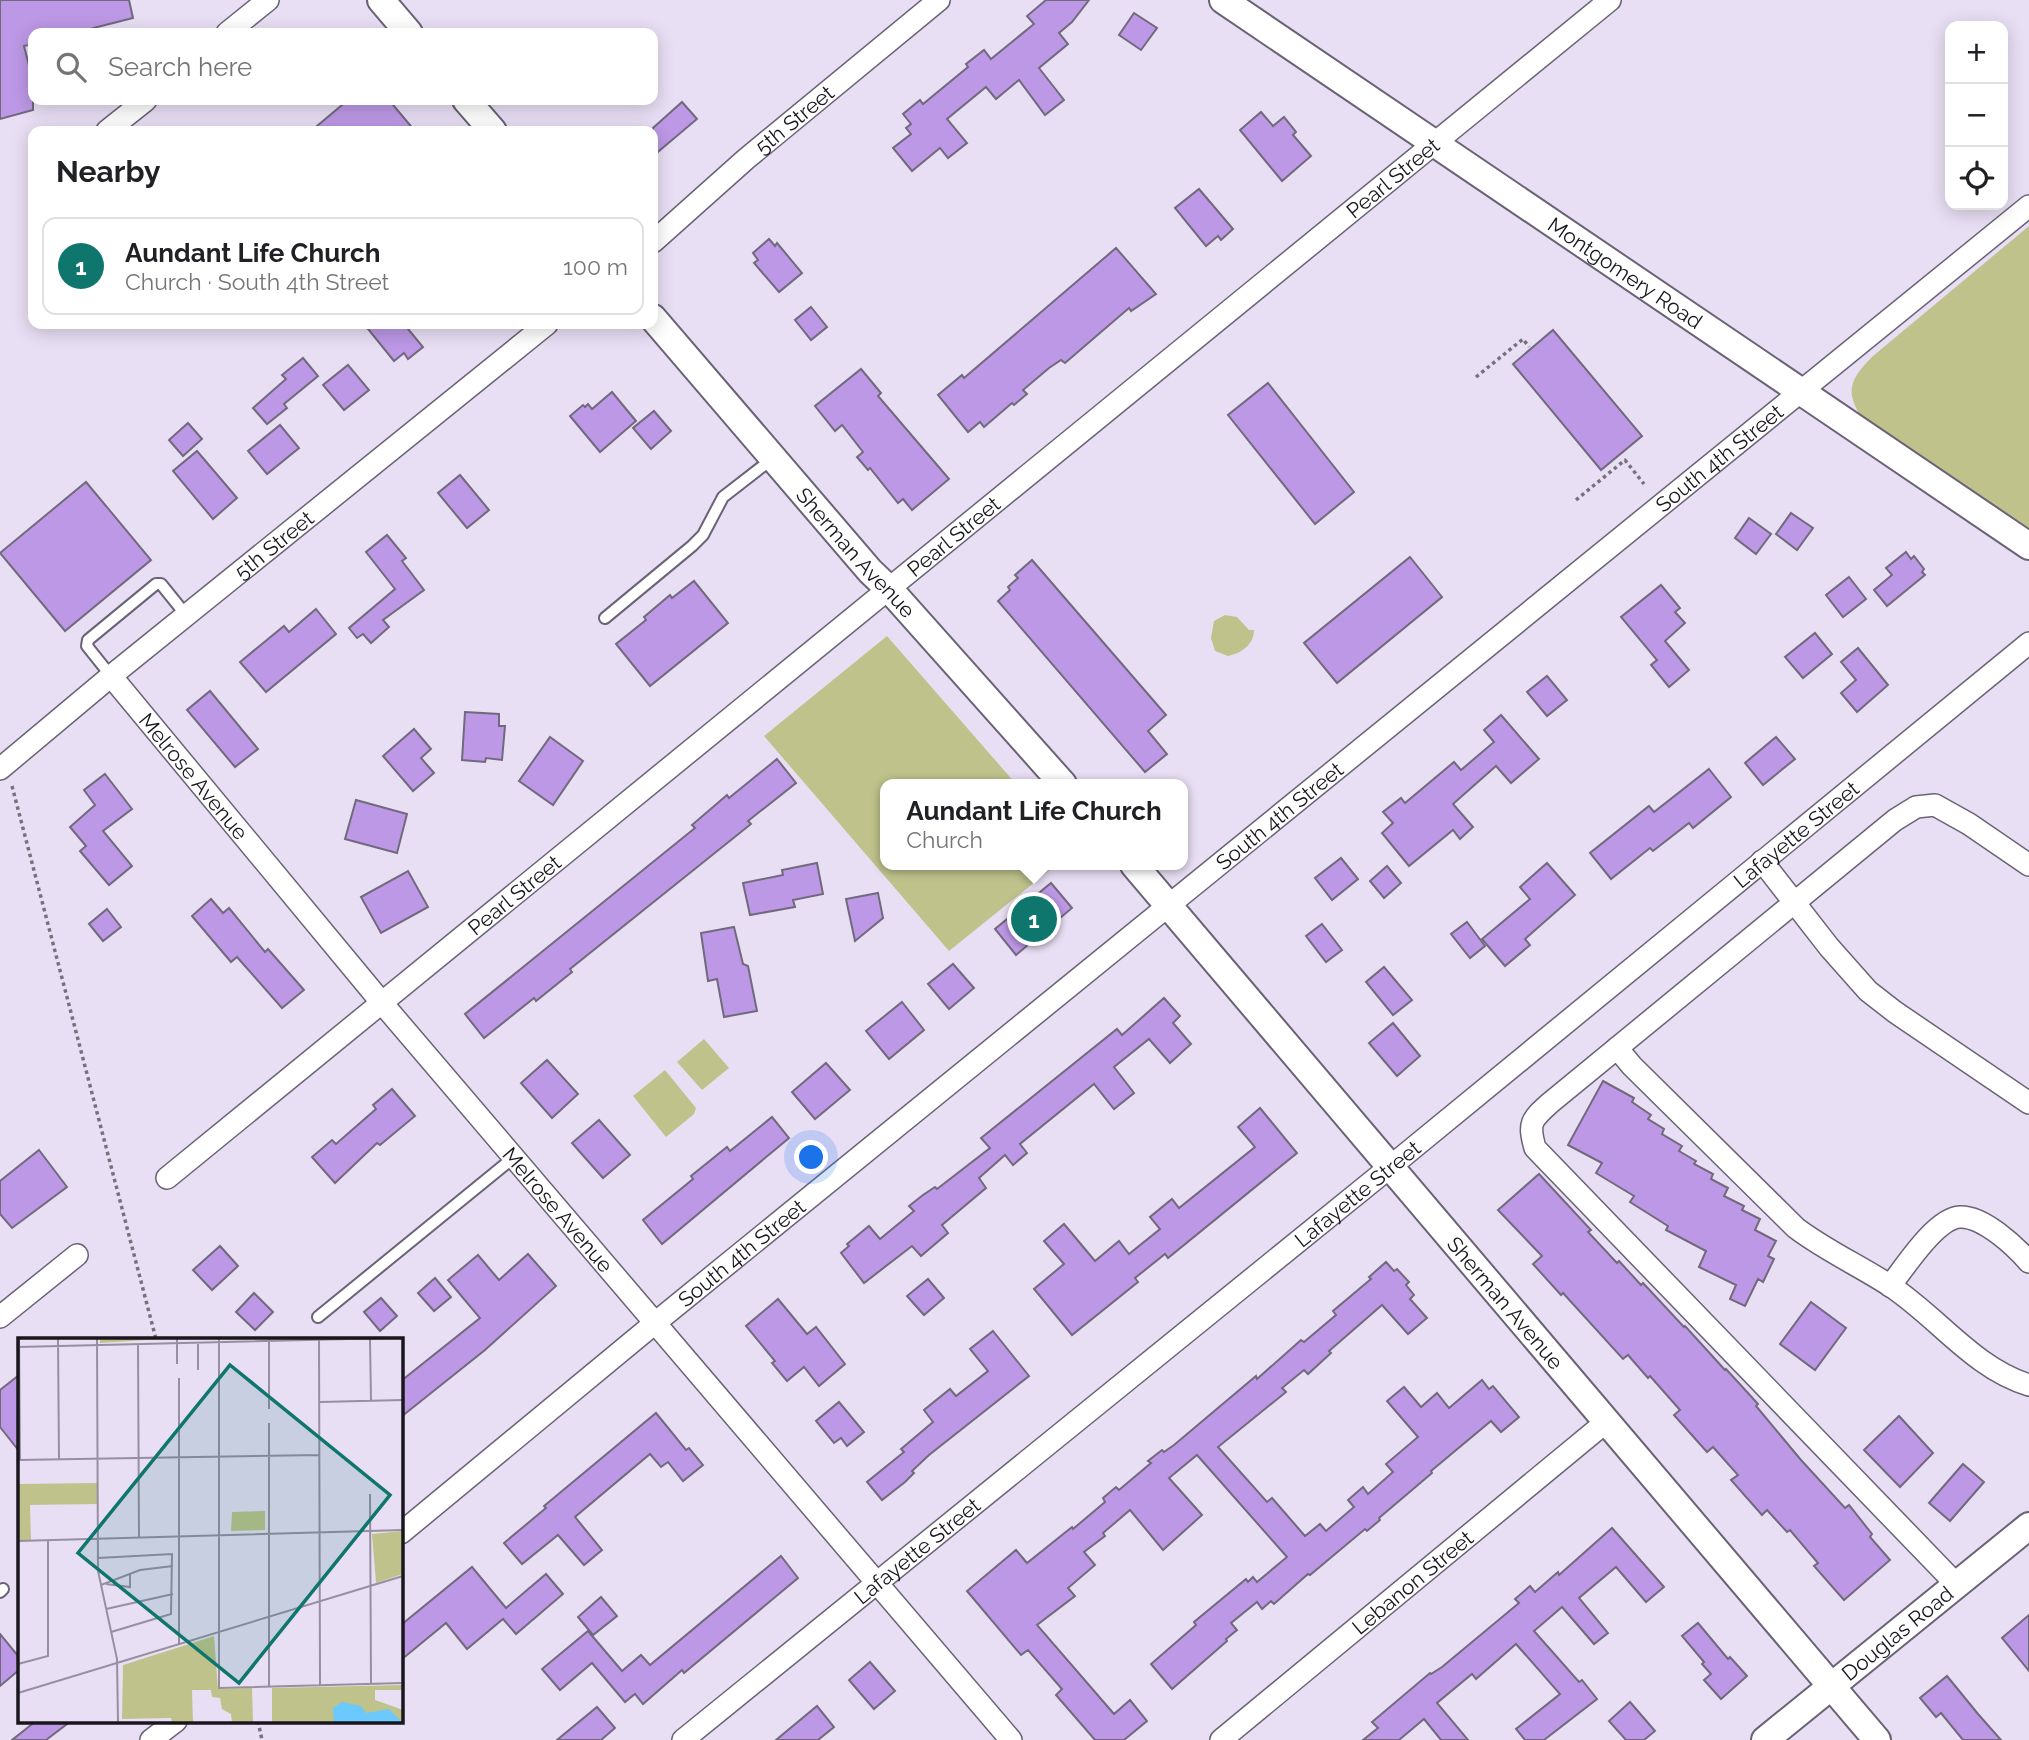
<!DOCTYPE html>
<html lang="en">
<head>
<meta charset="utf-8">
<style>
	:root { --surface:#fff; --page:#f2f2f2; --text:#202124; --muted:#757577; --line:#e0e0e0; --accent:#0f766e }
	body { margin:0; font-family:Raleway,sans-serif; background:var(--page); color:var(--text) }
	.controls { position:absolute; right:21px; top:21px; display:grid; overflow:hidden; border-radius:14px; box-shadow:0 4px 18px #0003 }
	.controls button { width:63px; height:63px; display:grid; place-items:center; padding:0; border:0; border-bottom:2px solid var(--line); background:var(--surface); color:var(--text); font:35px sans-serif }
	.you { position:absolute; left:812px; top:1158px; width:24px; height:24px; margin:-18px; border:5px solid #fff; border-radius:50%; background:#1a73e8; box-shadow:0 0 0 10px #1a73e833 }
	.badge { display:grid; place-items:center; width:46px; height:46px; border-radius:50%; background:var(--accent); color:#fff; font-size:23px; font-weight:700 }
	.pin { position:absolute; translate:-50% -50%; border:4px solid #fff; box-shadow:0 2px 7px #0006 }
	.popup { position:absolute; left:880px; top:779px; width:308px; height:91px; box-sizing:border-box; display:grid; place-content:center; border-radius:14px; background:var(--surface); filter:drop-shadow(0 2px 5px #0005); font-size:23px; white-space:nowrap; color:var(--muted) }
	.popup b { font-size:26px; color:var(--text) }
	.popup::after { content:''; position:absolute; left:50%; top:100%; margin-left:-14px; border:14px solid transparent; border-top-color:var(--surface) }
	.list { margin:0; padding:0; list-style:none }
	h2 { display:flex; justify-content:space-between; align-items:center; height:91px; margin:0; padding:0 28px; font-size:30px }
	h2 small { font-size:23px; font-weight:400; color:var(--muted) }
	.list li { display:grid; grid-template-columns:46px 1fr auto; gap:21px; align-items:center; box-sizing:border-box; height:98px; margin:0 14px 14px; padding:0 14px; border:2px solid var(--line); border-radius:14px }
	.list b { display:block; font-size:26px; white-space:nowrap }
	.list p { margin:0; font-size:23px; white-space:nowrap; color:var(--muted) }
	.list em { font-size:23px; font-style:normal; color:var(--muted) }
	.icon { flex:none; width:38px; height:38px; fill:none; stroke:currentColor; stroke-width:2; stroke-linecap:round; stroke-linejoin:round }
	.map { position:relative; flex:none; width:2029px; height:1740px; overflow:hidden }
	.search { position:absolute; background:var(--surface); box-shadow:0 4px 18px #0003; left:28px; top:28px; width:630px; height:77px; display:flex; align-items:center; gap:18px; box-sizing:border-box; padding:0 24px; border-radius:14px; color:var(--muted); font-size:26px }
	.panel { position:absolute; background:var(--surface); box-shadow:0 4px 18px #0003; left:28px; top:126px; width:630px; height:203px; border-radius:14px }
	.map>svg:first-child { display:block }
	.green { fill:#bfc38b }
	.building { fill:#bd98e6; stroke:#71697c; stroke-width:2 }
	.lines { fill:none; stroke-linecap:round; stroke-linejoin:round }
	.service-casing { stroke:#6a6275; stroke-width:14 }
	.minor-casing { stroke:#6a6275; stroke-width:24 }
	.tertiary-casing { stroke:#6a6275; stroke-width:30 }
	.path { stroke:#77717e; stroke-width:3.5; stroke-dasharray:3.5 3.5; stroke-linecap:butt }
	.service { stroke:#fff; stroke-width:10 }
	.minor { stroke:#fff; stroke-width:21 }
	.tertiary { stroke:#fff; stroke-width:26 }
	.labels { text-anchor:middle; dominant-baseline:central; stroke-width:7; stroke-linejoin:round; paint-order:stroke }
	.street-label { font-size:21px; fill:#19161d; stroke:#f4eefc }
	.inset-road { fill:none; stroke:#968f9f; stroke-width:2 }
	.view { fill:#0f766e; fill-opacity:0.15; stroke:#0f766e; stroke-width:3.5 }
	.inset-edge { fill:none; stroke:#19161d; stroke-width:3.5 }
</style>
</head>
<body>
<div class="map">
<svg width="2029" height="1740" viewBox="0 0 2029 1740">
	<rect width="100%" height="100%" fill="#e9dff5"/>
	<g class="green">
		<path d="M2029,226V532L1864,421C1844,392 1849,380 1873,356Z"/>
		<path d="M1225,615L1237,617L1249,630H1254C1254,644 1242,653 1228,656L1215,651L1211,638L1214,621Z"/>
		<polygon points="887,636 1016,784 885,784 885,865 1056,865 949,951 764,736"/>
		<polygon points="704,1039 729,1068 702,1090 677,1062"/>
		<polygon points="665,1070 696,1108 694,1114 666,1137 633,1096"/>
	</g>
	<g class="building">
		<polygon points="0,0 129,0 133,18 74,33 33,33 33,44 24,46 33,81 33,110 0,119"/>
		<polygon points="1046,0 1089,0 1072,22 1059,33 1068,44 1039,68 1064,100 1045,115 1019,80 996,99 986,87 947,119 967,143 948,158 940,148 912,171 893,148 911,134 906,128 911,124 903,114 920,100 923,104 968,67 966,64 984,50 991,59 1034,24 1027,16"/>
		<polygon points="1134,13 1157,28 1141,50 1119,35"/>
		<polygon points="348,100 389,100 415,131 311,131"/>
		<polygon points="682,102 697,119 653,156 653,128"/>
		<polygon points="1261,112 1273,126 1284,117 1296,132 1293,135 1311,156 1282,181 1240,130"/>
		<polygon points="1199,189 1233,229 1221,240 1218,236 1206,246 1175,208"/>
		<polygon points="769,239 775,246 777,243 802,273 779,292 754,263 758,260 753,253"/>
		<polygon points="1116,248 1156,294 1131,311 1129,308 1065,363 1061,360 1049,368 1023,390 1027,394 1014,405 1012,403 984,427 980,422 968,432 938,395 962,375 964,378"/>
		<polygon points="811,307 827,327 811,340 795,320"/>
		<polygon points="364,324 404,324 423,347 408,359 404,353 394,361"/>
		<polygon points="1553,330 1642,436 1601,470 1513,364"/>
		<polygon points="303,358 318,376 284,404 287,408 267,424 253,408 286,379 282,375"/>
		<polygon points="348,365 369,390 344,410 323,385"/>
		<polygon points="861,369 881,393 878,396 949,479 912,510 903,499 898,503 870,468 868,470 857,457 863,452 842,425 835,431 815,406"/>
		<polygon points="1268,383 1354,492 1315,524 1228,415"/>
		<polygon points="612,392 636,421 600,452 570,416 583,405 585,407 588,404 592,409"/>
		<polygon points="654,411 671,431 651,449 633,428"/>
		<polygon points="188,423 202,439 183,456 169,440"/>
		<polygon points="280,425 299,448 267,474 248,451"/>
		<polygon points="197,451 237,498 213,519 173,471"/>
		<polygon points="460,475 489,510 467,528 438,493"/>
		<polygon points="86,482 151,560 65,631 0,553"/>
		<polygon points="1791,513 1813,528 1797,550 1776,534"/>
		<polygon points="1749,518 1771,534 1756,554 1735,538"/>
		<polygon points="387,535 406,558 402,561 424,590 383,620 389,627 371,643 363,634 357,638 349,628 395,589 366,552"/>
		<polygon points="1906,552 1911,559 1914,556 1924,569 1922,572 1925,575 1887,606 1874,590 1892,575 1886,568"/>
		<polygon points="1410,557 1442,597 1337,683 1304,643"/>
		<polygon points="1032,560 1166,715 1148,731 1167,754 1145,772 998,601 1010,590 1008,587 1018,578 1015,575"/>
		<polygon points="1849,577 1866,599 1843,617 1826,595"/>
		<polygon points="694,581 728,623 650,686 616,644 646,620 644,617 670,595 672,598"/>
		<polygon points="1661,585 1680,608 1675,612 1685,623 1665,641 1689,670 1669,687 1651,665 1657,660 1621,617"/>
		<polygon points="316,609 336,634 266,692 240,662 284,626 289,632"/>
		<polygon points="1815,633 1832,654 1803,678 1785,657"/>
		<polygon points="1858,648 1888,685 1857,712 1841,693 1856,680 1841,662"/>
		<polygon points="1547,676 1567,700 1547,716 1527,692"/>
		<polygon points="210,691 258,749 235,767 187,710"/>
		<polygon points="465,712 499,714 499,726 505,726 502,760 486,758 485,762 462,760"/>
		<polygon points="1501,715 1539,759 1511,783 1496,766 1453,804 1473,827 1460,839 1453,830 1409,866 1382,833 1393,823 1383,812 1401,798 1405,803 1454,762 1461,770 1494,742 1484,730"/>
		<polygon points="414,729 431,749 421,758 434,773 413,791 383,756"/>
		<polygon points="550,737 583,761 553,805 519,781"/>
		<polygon points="1776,737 1795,759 1763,785 1745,763"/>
		<polygon points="777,759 796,783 748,821 751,824 570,969 572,972 536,1001 534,998 484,1038 465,1014 695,828 692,825 727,795 729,798"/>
		<polygon points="1709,769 1731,797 1693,828 1689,823 1653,851 1650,848 1611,879 1590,853 1649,806 1654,812"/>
		<polygon points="105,774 132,809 103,831 132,866 109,885 80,851 86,846 70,827 95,805 84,790"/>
		<polygon points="356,800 407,814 397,853 345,839"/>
		<polygon points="1341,858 1358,879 1332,900 1315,878"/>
		<polygon points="817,863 823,894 793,900 795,907 750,915 743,883 783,875 782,870"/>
		<polygon points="1547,863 1575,895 1525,939 1530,945 1505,966 1482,939 1530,899 1520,887"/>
		<polygon points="1387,866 1401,883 1384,898 1370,881"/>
		<polygon points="408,871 428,907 381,933 361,897"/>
		<polygon points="1051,883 1072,908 1016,955 995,929"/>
		<polygon points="878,893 883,918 855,941 846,899"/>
		<polygon points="211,899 223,913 229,908 265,952 268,949 304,990 282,1008 237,957 231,962 192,916"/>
		<polygon points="107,909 121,927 103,941 89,924"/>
		<polygon points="1467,922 1485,946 1470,958 1451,934"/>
		<polygon points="1322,924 1342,950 1326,962 1306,936"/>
		<polygon points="734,927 743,964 748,966 757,1011 724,1017 717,979 708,981 701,933"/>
		<polygon points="953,964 974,988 949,1009 928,984"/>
		<polygon points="1384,967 1412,1000 1393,1015 1366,982"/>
		<polygon points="1164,998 1180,1016 1173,1023 1191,1044 1170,1063 1149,1039 1114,1067 1134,1093 1114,1109 1094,1084 1020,1144 1027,1153 1013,1165 1005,1155 979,1178 986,1188 942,1225 948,1233 921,1256 912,1246 864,1283 841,1253 849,1246 847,1244 869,1226 880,1239 914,1211 909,1206 923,1195 935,1187 937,1189 990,1148 981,1138 1117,1029 1122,1035"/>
		<polygon points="902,1002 924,1030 889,1059 866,1031"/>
		<polygon points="1393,1023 1420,1056 1397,1076 1369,1043"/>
		<polygon points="547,1060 578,1094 552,1118 521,1083"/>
		<polygon points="826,1063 850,1090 815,1119 792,1092"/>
		<polygon points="1603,1081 1634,1098 1632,1102 1651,1115 1648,1119 1664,1129 1662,1134 1682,1146 1679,1151 1696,1161 1694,1164 1713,1174 1711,1179 1728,1188 1724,1196 1744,1206 1742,1210 1760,1219 1755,1230 1776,1241 1768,1256 1774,1259 1763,1282 1758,1279 1745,1306 1730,1299 1736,1285 1699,1267 1706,1251 1666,1230 1668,1226 1630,1202 1634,1196 1596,1173 1602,1163 1568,1145"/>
		<polygon points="392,1089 415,1116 380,1145 377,1143 335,1183 312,1157 332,1140 336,1144 376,1109 373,1105"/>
		<polygon points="1260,1108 1297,1153 1168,1258 1165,1254 1135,1278 1138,1282 1072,1335 1034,1289 1064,1264 1044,1241 1064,1224 1095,1261 1119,1241 1129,1254 1160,1229 1150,1217 1172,1199 1179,1208 1255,1147 1238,1127"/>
		<polygon points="772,1117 789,1138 662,1244 643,1220 693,1179 691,1176 727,1147 730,1151"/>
		<polygon points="599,1120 630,1155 603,1178 572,1143"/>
		<polygon points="39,1150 67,1187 12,1228 0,1214 0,1181"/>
		<polygon points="1539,1174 1591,1230 1588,1232 1617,1263 1619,1261 1641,1285 1643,1283 1684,1327 1685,1326 1725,1370 1726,1369 1758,1404 1756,1406 1801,1460 1845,1508 1849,1505 1872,1534 1870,1537 1890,1560 1844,1600 1814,1566 1818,1563 1790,1530 1787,1532 1767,1510 1762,1515 1731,1480 1738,1475 1713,1447 1707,1452 1674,1415 1680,1410 1650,1376 1648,1378 1628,1355 1623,1359 1563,1293 1561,1295 1533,1264 1542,1256 1498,1210"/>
		<polygon points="220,1246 238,1266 212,1290 193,1270"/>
		<polygon points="528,1254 556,1286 485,1350 401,1417 401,1381 480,1318 448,1280 478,1255 499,1280"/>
		<polygon points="1386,1262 1394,1271 1397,1269 1409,1282 1406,1285 1414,1295 1410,1299 1427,1318 1408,1334 1382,1305 1329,1351 1331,1353 1308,1374 1304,1370 1282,1388 1286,1392 1218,1447 1267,1502 1272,1498 1305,1536 1320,1524 1326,1531 1354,1507 1348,1500 1363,1487 1368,1494 1393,1472 1386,1464 1418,1437 1387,1401 1404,1387 1421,1407 1437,1393 1449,1408 1482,1380 1489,1389 1493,1386 1519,1417 1501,1432 1491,1421 1431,1471 1432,1473 1379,1518 1380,1520 1367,1531 1365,1529 1310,1575 1308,1574 1274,1604 1271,1601 1262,1609 1257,1602 1231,1623 1237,1630 1226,1639 1227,1641 1172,1689 1151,1664 1196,1625 1194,1622 1246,1579 1248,1582 1253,1577 1257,1582 1287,1557 1197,1455 1169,1478 1202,1515 1163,1550 1130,1510 1103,1533 1105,1536 1084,1552 1095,1565 1068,1588 1075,1596 1037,1625 1114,1714 1130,1700 1147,1721 1124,1740 1095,1740 1056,1695 1062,1689 1028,1650 1021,1655 967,1591 1016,1550 1027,1563 1072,1527 1073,1529 1105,1502 1103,1498 1116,1487 1119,1490 1151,1463 1148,1461 1162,1450 1164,1452 1174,1445 1256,1376 1257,1379 1301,1340 1304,1342 1336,1315 1333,1311 1371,1279 1369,1277"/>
		<polygon points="435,1278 451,1297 434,1311 418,1293"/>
		<polygon points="928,1279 944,1298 924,1315 907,1296"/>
		<polygon points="254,1293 273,1312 255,1330 236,1312"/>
		<polygon points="381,1298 397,1316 380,1331 364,1312"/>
		<polygon points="778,1299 807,1334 816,1327 845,1364 819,1386 804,1367 787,1381 772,1363 775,1361 746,1326"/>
		<polygon points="1811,1302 1846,1328 1815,1370 1780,1344"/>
		<polygon points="993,1331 1029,1376 929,1455 912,1471 914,1473 905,1482 882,1500 867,1482 904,1452 901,1449 933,1422 924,1410 950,1389 956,1396 988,1371 970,1349"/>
		<polygon points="19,1375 19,1451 0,1427 0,1390"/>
		<polygon points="839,1402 864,1432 847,1446 841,1438 834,1443 816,1421"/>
		<polygon points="656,1413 686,1450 689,1448 703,1465 683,1481 668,1462 661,1467 650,1454 575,1517 602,1550 584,1565 558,1535 522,1564 504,1543 546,1508 544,1506"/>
		<polygon points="1899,1416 1933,1453 1900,1487 1864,1450"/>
		<polygon points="1963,1464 1984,1482 1950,1521 1929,1503"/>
		<polygon points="1612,1528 1664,1587 1646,1602 1616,1567 1579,1598 1608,1633 1594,1644 1562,1607 1534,1631 1579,1682 1582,1680 1597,1699 1544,1740 1525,1740 1516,1729 1560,1694 1516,1644 1476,1679 1472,1674 1437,1703 1468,1740 1441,1740 1424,1719 1399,1740 1363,1740 1378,1728 1372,1722 1430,1673 1431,1674 1442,1667 1519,1603 1515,1599 1530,1586 1535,1592 1558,1572 1559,1575"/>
		<polygon points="781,1556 798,1578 684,1673 682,1670 643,1704 635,1694 625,1702 592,1663 560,1690 542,1669 588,1631 622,1671 641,1655 650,1665"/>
		<polygon points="472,1567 506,1608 546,1574 563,1594 516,1634 503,1619 467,1649 446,1623 401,1660 401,1625"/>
		<polygon points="601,1597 617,1616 593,1635 578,1617"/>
		<polygon points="2029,1615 2029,1671 2002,1638"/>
		<polygon points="1698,1623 1728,1659 1730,1657 1747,1676 1721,1699 1704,1680 1711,1674 1702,1664 1704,1662 1682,1636"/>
		<polygon points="0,1634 19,1657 19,1670 0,1686"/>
		<polygon points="870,1662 895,1691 874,1709 849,1680"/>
		<polygon points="1947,1676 1978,1714 2001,1740 1963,1740 1941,1713 1936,1717 1920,1698"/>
		<polygon points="1630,1702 1655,1731 1644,1740 1626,1740 1609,1721"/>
		<polygon points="817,1706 834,1727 818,1740 776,1740"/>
		<polygon points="597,1707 615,1728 601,1740 557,1740"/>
		<polygon points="36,1721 71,1721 46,1740 12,1740"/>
	</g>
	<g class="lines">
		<defs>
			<g id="service">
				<polyline points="605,618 692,546 703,535 723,497 772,459"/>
				<polyline points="111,676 87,646 88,640 156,584 161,584 186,615"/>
				<polyline points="318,1317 513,1158"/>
				<polyline points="0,1592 3,1589"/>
			</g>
			<g id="minor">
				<polyline points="227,33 268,0"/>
				<polyline points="107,131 146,100"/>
				<path id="s1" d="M653,242L746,159L939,0"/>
				<path id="s2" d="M111,676L382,1003L1011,1740"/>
				<path id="s3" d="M0,769L111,676L547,324"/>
				<polyline points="1762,861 1829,947 1868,991 1895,1012 2029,1103"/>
				<path d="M1617,1048L1632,1066L1796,1228C1825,1250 1858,1265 1889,1285C1937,1316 1973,1368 2029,1385"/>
				<path id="s4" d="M167,1178L1610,0"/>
				<path d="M1890,1286C1905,1267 1936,1218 1960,1217C1983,1216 2015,1246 2029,1262"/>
				<polyline points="0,1317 77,1255"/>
				<path id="s5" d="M401,1533L655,1323L2029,206"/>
				<path d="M1956,1584L1535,1148C1528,1123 1531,1120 1550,1103L1895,820L1916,807L1935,805L1969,824L2029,865"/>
				<polyline points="151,1740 176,1721"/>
				<path id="s6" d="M683,1740L1390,1167L2029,643"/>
				<path id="s7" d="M1221,1740L1606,1422"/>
			</g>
			<g id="tertiary">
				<polyline points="381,0 409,33"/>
				<path id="s8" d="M1223,0L2029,546"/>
				<polyline points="466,100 493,131"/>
				<path id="s9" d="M653,318L870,571L890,590L1063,784"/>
				<path id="s10" d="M1134,865L1877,1740"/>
				<path id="s11" d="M1765,1740L2029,1526"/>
			</g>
		</defs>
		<use href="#service" class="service-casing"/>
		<use href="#minor" class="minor-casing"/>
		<use href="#tertiary" class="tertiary-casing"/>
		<g class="path">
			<polyline points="1476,377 1523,339 1529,347"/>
			<polyline points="1576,500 1625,460 1644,484"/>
			<polyline points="12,786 156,1339"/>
			<polyline points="258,1721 262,1740"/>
		</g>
		<use href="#service" class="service"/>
		<use href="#minor" class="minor"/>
		<use href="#tertiary" class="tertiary"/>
	</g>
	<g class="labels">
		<g class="street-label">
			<text stroke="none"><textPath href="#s1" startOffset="187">5th Street</textPath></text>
			<text stroke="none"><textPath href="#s4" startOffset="1582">Pearl Street</textPath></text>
			<text stroke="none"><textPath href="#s8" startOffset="486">Montgomery Road</textPath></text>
			<text stroke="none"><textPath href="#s5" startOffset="1701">South 4th Street</textPath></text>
			<text stroke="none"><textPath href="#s4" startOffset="1015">Pearl Street</textPath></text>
			<text stroke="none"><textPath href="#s3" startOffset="354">5th Street</textPath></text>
			<text stroke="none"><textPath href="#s9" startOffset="310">Sherman Avenue</textPath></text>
			<text stroke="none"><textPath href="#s2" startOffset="130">Melrose Avenue</textPath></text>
			<text stroke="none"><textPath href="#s5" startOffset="1134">South 4th Street</textPath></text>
			<text stroke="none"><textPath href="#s6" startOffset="1435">Lafayette Street</textPath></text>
			<text stroke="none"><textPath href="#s4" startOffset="448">Pearl Street</textPath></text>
			<text stroke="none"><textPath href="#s6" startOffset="868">Lafayette Street</textPath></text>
			<text stroke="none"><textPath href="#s2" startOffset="696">Melrose Avenue</textPath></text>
			<text stroke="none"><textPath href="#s5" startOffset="441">South 4th Street</textPath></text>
			<text stroke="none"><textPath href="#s10" startOffset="574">Sherman Avenue</textPath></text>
			<text stroke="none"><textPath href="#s6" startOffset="301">Lafayette Street</textPath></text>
			<text stroke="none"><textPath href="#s7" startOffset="248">Lebanon Street</textPath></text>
			<text stroke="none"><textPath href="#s11" startOffset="170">Douglas Road</textPath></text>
		</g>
	</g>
	<g transform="translate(18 1338)">
		<rect width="385" height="385" fill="#e9dff5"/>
		<path d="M82,0H158L82,5ZM79,145L80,166L12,167L13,202H0V146ZM247,173V192L213,193L214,174ZM385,193V236L358,245L354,196ZM196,298L200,351L234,350L235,385H214L213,376L204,371L202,360L194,359L193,352H174L175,385H154L153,380L104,381L105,327ZM385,347V352H357V362L385,372V385H254V350Z" fill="#bfc38b"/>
		<path d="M324,364L343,368L348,375L371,371L385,385H316L315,370Z" fill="#6bc9fd"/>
		<path class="inset-road" d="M1,0L2,122M40,0L41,122M79,0L80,233L99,321L100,385M201,0V350L385,345M301,1L302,347M352,1L353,63M120,7L121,199M0,9L374,0M159,26V0M180,32V6M161,40V307M302,64L385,62M251,71V0M251,85V349M0,122L302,117M352,156L353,346M0,203L385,192M80,220L154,216L153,276L93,294M88,246L112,249V236M83,247L122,232L155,228M88,271L155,256M0,326L30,318V202M0,355L385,238"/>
		<path class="view" d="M212,27L372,157L221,345L60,215Z"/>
		<rect width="385" height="385" class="inset-edge"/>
	</g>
</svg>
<div class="controls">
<button>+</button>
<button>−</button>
<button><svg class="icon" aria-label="locate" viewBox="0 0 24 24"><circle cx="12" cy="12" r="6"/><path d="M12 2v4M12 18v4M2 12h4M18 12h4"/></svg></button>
</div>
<div class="you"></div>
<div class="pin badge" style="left:1034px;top:919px">1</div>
<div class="popup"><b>Aundant Life Church</b>Church</div>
<div class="search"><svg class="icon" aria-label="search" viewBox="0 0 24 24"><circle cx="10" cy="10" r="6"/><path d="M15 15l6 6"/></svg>Search here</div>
<section class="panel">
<h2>Nearby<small></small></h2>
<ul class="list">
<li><span class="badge">1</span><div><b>Aundant Life Church</b><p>Church · South 4th Street</p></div><em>100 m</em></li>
</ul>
</section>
</div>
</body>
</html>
